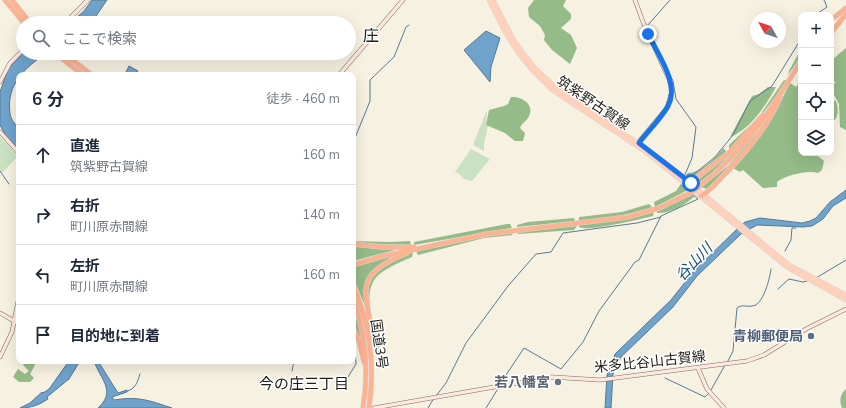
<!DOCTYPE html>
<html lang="ja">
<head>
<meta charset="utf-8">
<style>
	:root { --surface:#fff; --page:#f2f2f3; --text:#1f2937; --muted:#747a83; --line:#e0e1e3 }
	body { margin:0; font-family:"Nunito Sans","Noto Sans JP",sans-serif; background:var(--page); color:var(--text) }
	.controls { position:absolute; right:12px; top:12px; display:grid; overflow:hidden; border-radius:8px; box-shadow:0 4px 16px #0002 }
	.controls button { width:36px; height:36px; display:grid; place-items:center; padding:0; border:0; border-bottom:1px solid var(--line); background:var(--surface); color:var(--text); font:20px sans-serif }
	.compass { position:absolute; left:750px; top:12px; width:36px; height:36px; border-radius:50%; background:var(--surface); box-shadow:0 4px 16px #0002; rotate:310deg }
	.stop { position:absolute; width:12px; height:12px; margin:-9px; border:3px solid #1a73e8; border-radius:50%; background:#fff }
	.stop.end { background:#1a73e8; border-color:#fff; box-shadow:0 1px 4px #0008 }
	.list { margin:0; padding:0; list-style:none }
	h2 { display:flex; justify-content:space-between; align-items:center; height:52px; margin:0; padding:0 16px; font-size:17px }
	h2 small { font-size:13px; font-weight:400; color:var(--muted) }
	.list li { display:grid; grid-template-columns:26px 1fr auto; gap:12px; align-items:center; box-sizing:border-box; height:60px; padding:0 16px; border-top:1px solid var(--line) }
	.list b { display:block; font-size:15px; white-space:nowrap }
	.list p { margin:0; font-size:13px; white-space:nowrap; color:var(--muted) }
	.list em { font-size:13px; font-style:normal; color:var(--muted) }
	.icon { flex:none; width:22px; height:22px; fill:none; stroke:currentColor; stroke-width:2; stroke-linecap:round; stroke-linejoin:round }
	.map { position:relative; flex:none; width:846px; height:408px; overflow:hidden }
	.search { position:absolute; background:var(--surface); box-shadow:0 4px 16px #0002; left:16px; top:16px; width:340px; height:44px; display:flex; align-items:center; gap:10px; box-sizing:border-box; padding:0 14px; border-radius:22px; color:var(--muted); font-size:15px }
	.panel { position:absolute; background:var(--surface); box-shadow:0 4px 16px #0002; left:16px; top:72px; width:340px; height:292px; border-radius:8px }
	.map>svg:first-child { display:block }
	.green { fill:#cae2c2 }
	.forest { fill:#95bb88 }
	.water { fill:#6fa3cc; stroke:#577a95 }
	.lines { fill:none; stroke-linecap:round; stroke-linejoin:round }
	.stream { stroke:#577a95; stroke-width:1 }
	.secondary-casing { stroke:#756f61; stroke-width:4.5 }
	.primary-casing { stroke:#d6d6d5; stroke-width:5 }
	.highway-casing { stroke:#d6d6d5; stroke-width:5.5 }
	.secondary { stroke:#fee8de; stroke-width:3.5 }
	.primary { stroke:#fed1bd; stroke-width:4 }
	.highway { stroke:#fdb291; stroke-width:4.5 }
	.highway-bridge-casing { stroke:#d6d6d5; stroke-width:5.5; stroke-linecap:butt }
	.highway-bridge { stroke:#fdb291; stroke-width:4.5 }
	.route { stroke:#1a73e8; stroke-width:5 }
	.service-dot { fill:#5c6f8a; stroke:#fff; stroke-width:1.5 }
	.worship-dot { fill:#6b7280; stroke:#fff; stroke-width:1.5 }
	.labels { text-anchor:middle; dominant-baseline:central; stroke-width:3; stroke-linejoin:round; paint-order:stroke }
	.street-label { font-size:14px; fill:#1e1c16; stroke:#fff }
	.service-label { font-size:14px; font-weight:bold; fill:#4e5e75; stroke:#fff; text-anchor:end }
	.worship-label { font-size:14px; font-weight:bold; fill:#5b616d; stroke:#fff; text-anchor:end }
	.water-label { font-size:15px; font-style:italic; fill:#104e76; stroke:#fff }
	.neighbourhood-label { font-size:15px; fill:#1e1c16; stroke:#fff }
	.quarter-label { font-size:16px; fill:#1e1c16; stroke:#fff }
</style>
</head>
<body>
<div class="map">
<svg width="846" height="408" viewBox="0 0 846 408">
	<rect width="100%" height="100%" fill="#f7f1e1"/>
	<g class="green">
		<polygon points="487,110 486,125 488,126 484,144 484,151 473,145"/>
		<polygon points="0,137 18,156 2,173 0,170"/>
		<polygon points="471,149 490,159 472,181 464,179 459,174 455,172"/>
	</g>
	<g class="forest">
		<polygon points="534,0 566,0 563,6 571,14 571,19 561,28 571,35 577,48 570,64 552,50 544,40 545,35 540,26 529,17 528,8"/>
		<polygon points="846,48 846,130 840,127 839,104 832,91 835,82 831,80 831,59 833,59"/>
		<polygon points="801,49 801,56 788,75 789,71"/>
		<path d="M784,80L787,81C770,105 751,130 729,150V145L758,118Z"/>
		<path d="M801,80V153H814L824,161L822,170L818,173C807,170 787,175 777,182V187L763,188L743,170L740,172L733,168L773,116L790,83L796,87Z"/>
		<path d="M768,87H776C766,105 750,130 730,137L752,96L759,94Z"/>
		<path d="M511,97C521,96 535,104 529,116C527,121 522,123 520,128L525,133L523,141H515L505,133L486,125L489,110L504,106L508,104Z"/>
		<path d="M831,99L836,101C838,108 839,113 835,120L831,119Z"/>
		<path d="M767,120C753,146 729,169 707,189L701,187L728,166Z"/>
		<polygon points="757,124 727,161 698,184 700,178 725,158"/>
		<path d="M723,148L727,152L694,178H691L686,175L688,173C700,173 716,158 723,148Z"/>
		<polygon points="681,184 688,190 655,207 654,202 676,191"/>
		<path d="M692,193L694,197C685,205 668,214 657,213L656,210Z"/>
		<polygon points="649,204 653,208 610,218 579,221 579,217 622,212"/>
		<path d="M654,211L653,216C640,219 588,232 579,227V225L629,218Z"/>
		<polygon points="574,218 575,221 517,227 517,225 528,222"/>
		<polygon points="507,224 510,224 512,228 414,245 414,242"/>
		<polygon points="577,226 574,230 518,234 518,231 522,230"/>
		<polygon points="513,232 512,235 484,238 418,255 416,251 429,247"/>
		<polygon points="353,241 390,242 410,241 411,245 395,246 353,243"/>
		<polygon points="353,245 399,249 353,261"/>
		<path d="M413,252L412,257C402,261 391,266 382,272C358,289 375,323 379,347V354L376,356C369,304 348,274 413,252Z"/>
		<polygon points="402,253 380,265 364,289 365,306 353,277 353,267"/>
		<polygon points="353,304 361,337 361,342 353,327"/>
		<polygon points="25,361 33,361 35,365 30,374 34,378 30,382 19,382 13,377 18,369 25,374 29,371 23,365"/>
		<path d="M846,389V408H842C839,401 840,394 846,389Z"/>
	</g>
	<g class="water">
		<polygon points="92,0 107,0 96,16 88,23 70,23 84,11"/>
		<polygon points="486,31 500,38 491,67 490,82 464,50"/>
		<path d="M23,53H47C25,67 6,85 10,113C11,121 16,124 19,130C21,135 19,144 19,149L7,138L0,125V92L8,69Z"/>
		<polygon points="129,66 138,71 135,75 130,75 126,72"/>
		<polygon points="846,190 846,198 833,206 823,219 812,226 803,227 757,225 741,234 697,276 673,307 621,357 613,374 611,408 605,408 607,375 615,354 671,300 694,271 736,230 745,222 760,218 802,223 810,221 816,218 830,202"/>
		<path d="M69,361H80L69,379L47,397L48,399C39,405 31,408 20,408L30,403L42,392L43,393L49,389Z"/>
		<path d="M94,361H98L118,393L127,390V392L112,397L114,400C138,396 148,400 172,408H98C117,391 100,379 94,361Z"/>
	</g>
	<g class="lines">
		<g class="stream">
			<polyline points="670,0 647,26 673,81 676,99 696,127 692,158 684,177"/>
			<polyline points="815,15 827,7 824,0"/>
			<polyline points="353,143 370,101 370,80 394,57 406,27 409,25"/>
			<polyline points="0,171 9,184"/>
			<polyline points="688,179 715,157 733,135 750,101 772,86 801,39"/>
			<polyline points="681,185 690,192"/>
			<polyline points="785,251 791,240 792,228 796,228"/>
			<polyline points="816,278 846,260"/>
			<polyline points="778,289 789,279 803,282 807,281"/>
			<path d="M727,363L733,351L737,308C742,304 746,307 752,306C763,306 770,278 771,269"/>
			<polyline points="292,371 294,361"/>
			<polyline points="665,378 705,397 709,393"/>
			<polyline points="500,384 524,348 561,369 583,342 599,311 635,262 639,260 661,216 698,199 692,194"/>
			<polyline points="343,385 356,364 355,346"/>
			<polyline points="711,390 725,365"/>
			<path d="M127,391C135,390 138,381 140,374"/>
			<polyline points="436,396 446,383 466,343 508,286 536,254 551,252 563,233 637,223 661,217"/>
			<polyline points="428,408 434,398"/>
			<polyline points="486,408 499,387"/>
		</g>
		<defs>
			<g id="secondary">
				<polyline points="635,0 643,22 669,79 672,91 667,108 637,144"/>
				<polyline points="65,23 88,0"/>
				<polyline points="339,75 403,0"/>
				<polyline points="0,82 10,63 23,50"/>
				<polyline points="0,132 19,153"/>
				<polyline points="0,313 19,324"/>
				<polyline points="0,357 12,332 19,297"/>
				<polyline points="698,368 707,389 724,408"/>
				<polyline points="374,408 552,377 600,380 747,361 764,355 806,329 846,309"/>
			</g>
			<g id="primary">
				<polyline points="489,0 504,30 519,54 533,71 552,90 646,152 787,267 846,300"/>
				<polyline points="493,0 514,41 534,67 554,86 661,159 789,265 846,295"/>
			</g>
			<g id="highway">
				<polyline points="5,0 24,23"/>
				<polyline points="12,0 30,23"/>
				<polyline points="831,20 846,8"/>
				<polyline points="831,33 846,14"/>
				<polyline points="55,53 83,75"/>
				<polyline points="63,53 92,75"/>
				<polyline points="689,186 696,178 730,152 763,115"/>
				<path d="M699,186C744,153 772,108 801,61"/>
				<path d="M701,196C710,191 717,182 724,175C746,152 768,127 780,97"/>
				<polyline points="353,244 382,247 414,247"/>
				<polyline points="353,265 379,257 487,234 628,217 659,208 690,193"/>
				<path d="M353,285C370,324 375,366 369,408"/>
				<path d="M353,298C366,334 369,370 363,408"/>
				<polyline points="353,328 359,341 364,362"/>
				<path d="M370,345C374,295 343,279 407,253"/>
			</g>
		</defs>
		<use href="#secondary" class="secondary-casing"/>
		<use href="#primary" class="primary-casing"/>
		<use href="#highway" class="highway-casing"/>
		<use href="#secondary" class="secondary"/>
		<use href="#primary" class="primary"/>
		<use href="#highway" class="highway"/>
		<defs>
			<polyline id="highway-bridge" points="690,193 700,186"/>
		</defs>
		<use href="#highway-bridge" class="highway-bridge-casing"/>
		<use href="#highway-bridge" class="highway-bridge"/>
	</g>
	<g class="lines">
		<path class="route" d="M648,34C658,55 680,84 668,106C660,120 648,131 639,143L691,183"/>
	</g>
	<circle class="service-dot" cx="811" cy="336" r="4"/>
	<circle class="worship-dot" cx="558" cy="382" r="4"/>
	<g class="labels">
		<g class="street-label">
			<text transform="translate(593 103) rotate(34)">筑紫野古賀線</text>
			<text transform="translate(379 344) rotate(82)">国道3号</text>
			<text transform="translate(650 362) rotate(-6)">米多比谷山古賀線</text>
		</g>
		<g class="service-label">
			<text x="803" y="336">青柳郵便局</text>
		</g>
		<g class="worship-label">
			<text x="550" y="382">若八幡宮</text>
		</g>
		<g class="water-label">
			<text transform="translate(694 262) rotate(-46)">谷山川</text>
		</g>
		<g class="neighbourhood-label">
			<text x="304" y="384">今の庄三丁目</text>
		</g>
		<g class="quarter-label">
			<text x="371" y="36">庄</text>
		</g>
	</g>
</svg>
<div class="controls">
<button>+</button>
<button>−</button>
<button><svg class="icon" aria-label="locate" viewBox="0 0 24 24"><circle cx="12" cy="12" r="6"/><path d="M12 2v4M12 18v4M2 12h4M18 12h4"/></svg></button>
<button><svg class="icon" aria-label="layers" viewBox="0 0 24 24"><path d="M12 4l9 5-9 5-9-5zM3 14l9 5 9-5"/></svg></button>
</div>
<svg class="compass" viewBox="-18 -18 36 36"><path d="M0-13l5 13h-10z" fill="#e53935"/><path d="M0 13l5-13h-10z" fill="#747a83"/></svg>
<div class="stop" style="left:691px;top:183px"></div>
<div class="stop end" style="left:648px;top:34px"></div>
<div class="search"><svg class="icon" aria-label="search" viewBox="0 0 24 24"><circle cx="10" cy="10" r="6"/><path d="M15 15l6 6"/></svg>ここで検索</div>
<section class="panel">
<h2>6 分<small>徒歩 · 460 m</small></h2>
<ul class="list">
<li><svg class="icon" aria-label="ahead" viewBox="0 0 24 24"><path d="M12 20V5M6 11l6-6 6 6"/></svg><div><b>直進</b><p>筑紫野古賀線</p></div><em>160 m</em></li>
<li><svg class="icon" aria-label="right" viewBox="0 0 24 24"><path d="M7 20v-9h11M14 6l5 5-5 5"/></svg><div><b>右折</b><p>町川原赤間線</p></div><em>140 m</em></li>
<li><svg class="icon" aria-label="left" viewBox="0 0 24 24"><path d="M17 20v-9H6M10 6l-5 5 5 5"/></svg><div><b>左折</b><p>町川原赤間線</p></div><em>160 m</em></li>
<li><svg class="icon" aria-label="arrive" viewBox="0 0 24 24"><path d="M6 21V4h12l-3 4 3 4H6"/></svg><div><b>目的地に到着</b></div></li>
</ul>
</section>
</div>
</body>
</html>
